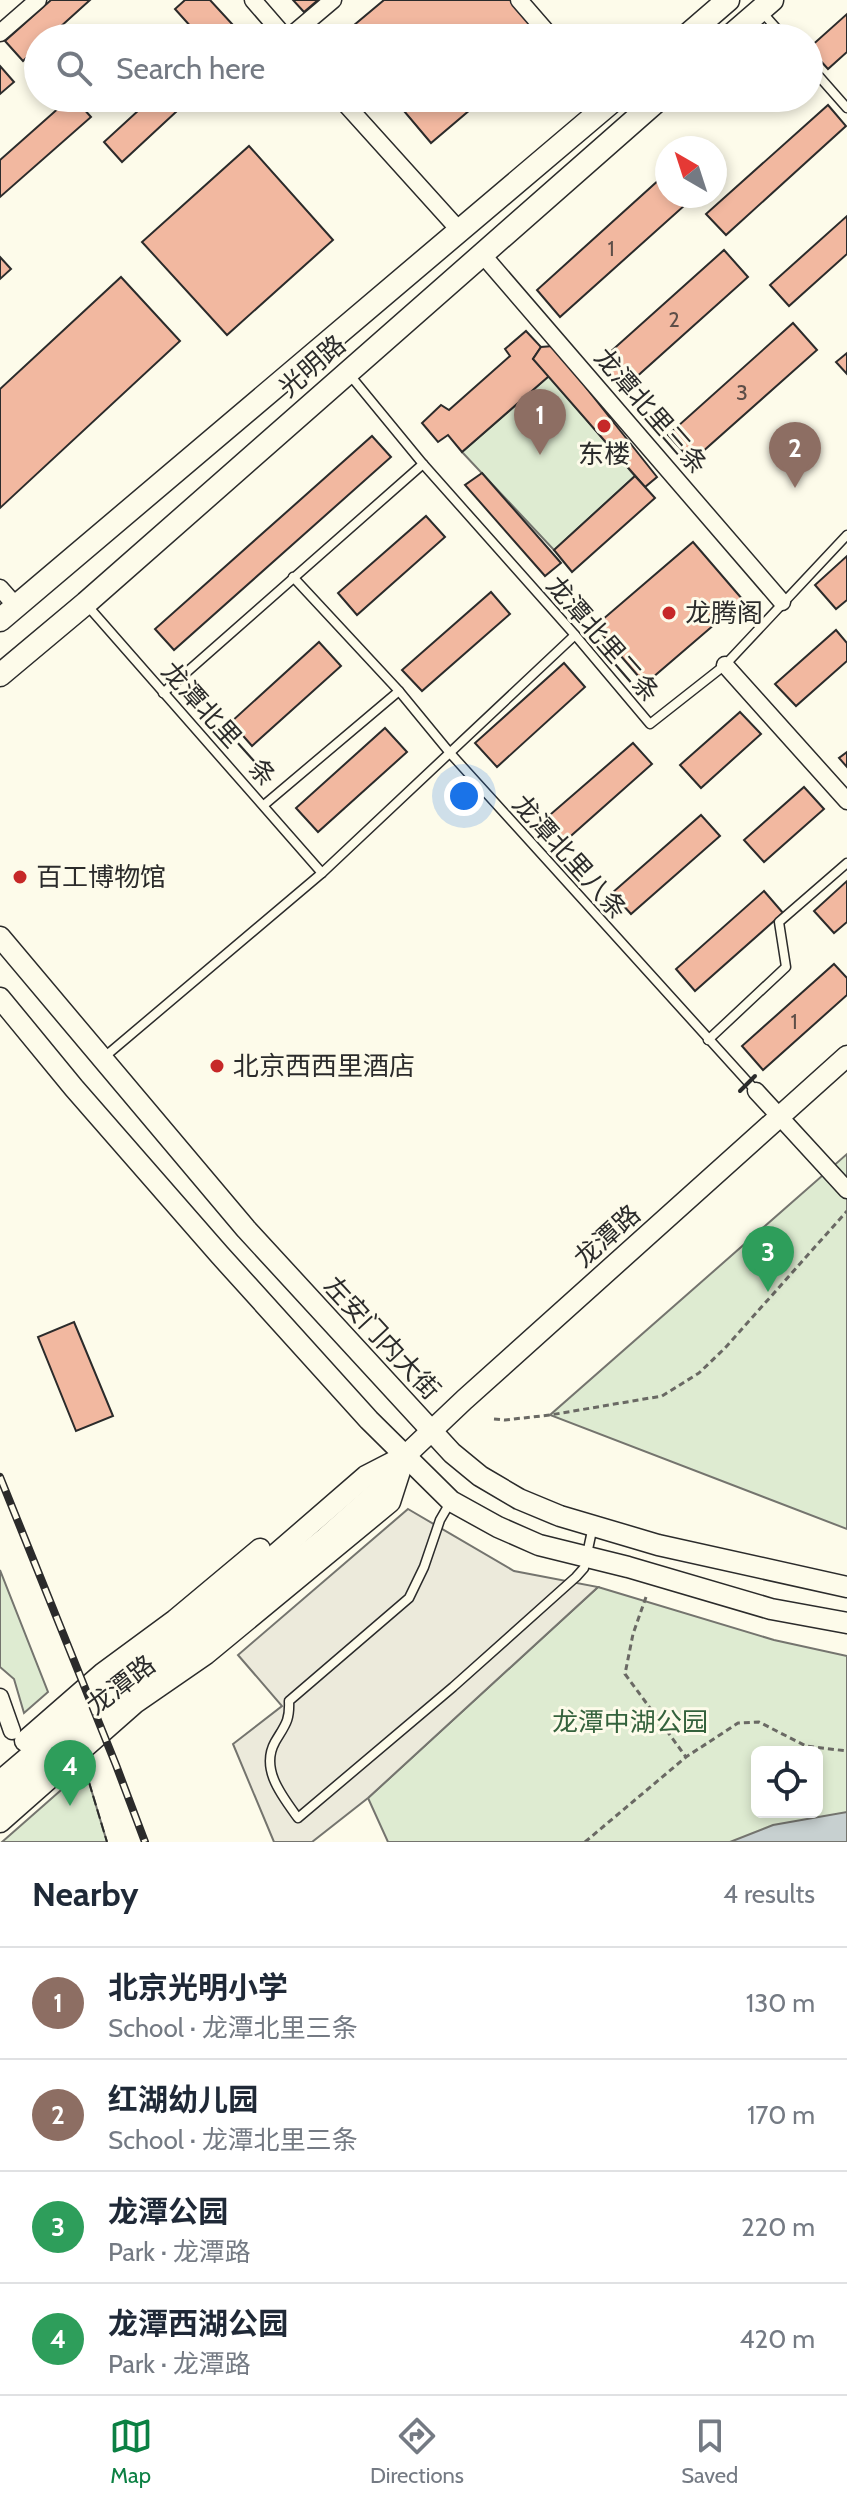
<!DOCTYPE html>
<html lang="en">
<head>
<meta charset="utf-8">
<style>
	:root { --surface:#fff; --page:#f2f2f3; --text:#1f2937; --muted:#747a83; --line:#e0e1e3; --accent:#0b8043 }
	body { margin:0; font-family:Cabin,"Noto Sans SC",sans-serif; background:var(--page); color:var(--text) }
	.controls { position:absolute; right:24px; bottom:24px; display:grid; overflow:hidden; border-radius:12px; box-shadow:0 4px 12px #0003 }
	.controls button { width:72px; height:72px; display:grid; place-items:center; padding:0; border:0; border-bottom:2px solid var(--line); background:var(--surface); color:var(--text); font:40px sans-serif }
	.compass { position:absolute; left:655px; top:136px; width:72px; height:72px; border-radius:50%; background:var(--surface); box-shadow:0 4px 12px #0003; rotate:321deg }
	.you { position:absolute; left:464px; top:796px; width:28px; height:28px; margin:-20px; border:6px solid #fff; border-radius:50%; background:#1a73e8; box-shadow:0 0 0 12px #1a73e833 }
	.badge { display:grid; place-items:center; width:52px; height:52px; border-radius:50%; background:var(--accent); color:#fff; font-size:26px; font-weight:700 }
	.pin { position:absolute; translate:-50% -66px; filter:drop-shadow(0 2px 4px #0008) }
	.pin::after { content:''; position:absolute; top:42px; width:28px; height:24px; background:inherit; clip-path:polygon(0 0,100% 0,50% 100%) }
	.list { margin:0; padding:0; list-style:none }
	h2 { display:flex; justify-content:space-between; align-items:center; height:104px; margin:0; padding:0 32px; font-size:34px }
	h2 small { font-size:26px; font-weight:400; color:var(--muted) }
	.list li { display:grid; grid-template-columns:52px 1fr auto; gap:24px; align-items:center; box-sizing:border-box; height:112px; padding:0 32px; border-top:2px solid var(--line) }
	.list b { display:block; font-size:30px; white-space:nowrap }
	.list p { margin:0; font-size:26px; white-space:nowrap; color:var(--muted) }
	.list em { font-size:26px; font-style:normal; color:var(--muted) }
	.icon { flex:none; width:44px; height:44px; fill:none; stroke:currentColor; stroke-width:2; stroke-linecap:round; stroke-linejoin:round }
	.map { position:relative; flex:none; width:847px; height:1842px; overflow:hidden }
	.search { position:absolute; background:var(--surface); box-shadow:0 4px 12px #0003; left:24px; right:24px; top:24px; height:88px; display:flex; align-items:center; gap:20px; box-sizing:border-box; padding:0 28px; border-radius:44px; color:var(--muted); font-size:30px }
	.sheet { height:552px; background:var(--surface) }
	nav { display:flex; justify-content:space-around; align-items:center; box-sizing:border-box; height:112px; border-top:2px solid var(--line); background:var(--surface); font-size:22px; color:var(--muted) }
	nav a { display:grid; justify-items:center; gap:4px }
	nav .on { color:var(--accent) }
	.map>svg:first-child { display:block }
	.green { fill:#deebd1; stroke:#74746e; stroke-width:2; fill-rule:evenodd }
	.parking { fill:#eceadb; stroke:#74746e; stroke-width:2 }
	.water { fill:#c7d0d0; stroke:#74746e; stroke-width:2 }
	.building { fill:#f2b8a0; stroke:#2b2b2b; stroke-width:2 }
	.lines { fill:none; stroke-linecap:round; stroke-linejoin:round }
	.service-casing { stroke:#2b2b2b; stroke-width:11 }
	.minor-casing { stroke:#2b2b2b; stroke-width:19 }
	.tertiary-casing { stroke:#2b2b2b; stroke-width:23 }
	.secondary-casing { stroke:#2b2b2b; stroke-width:25 }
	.path { stroke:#6a6964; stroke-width:3; stroke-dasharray:6 4; stroke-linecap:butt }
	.service { stroke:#fdfbea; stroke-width:8 }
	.minor { stroke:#fdfbea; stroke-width:16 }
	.tertiary { stroke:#fdfbea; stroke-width:20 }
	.secondary { stroke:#fdfbea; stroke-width:22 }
	.rail-casing { stroke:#2b2b2b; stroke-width:8 }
	.rail { stroke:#fdfbea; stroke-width:5; stroke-dasharray:15; stroke-linecap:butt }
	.fence { stroke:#2b2b2b; stroke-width:2; stroke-dasharray:10 4; stroke-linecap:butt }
	.wall { stroke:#2b2b2b; stroke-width:4 }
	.poi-dot { fill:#c62828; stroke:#fdfbea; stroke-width:3 }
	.labels { text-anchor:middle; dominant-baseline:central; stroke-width:6; stroke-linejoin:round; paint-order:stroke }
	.number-label { font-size:22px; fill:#5d4e48 }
	.street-label { font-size:26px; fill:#2b2b2b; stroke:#fdfbea }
	.poi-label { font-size:26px; fill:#2b2b2b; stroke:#fdfbea; text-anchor:start }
	.park-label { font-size:26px; fill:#34623c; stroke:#fdfbea }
</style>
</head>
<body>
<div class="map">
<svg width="847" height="1842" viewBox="0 0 847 1842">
	<rect width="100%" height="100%" fill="#fdfbea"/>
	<g class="green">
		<polygon points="549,376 635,476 554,550 462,452"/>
		<polygon points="847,1154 847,1529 550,1415"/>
		<polygon points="0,1570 48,1692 24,1713 14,1679 0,1667"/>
		<path d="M598,1587L774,1640L847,1656V1842H388L368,1798ZM757,1752H817V1812H757Z"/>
		<polygon points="85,1769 107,1842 2,1842"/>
	</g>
	<polygon class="parking" points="408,1509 514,1571 598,1587 368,1798 312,1842 274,1842 233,1744 282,1706 238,1655"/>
	<polygon class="water" points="847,1812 847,1842 730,1842 773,1825"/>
	<g class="building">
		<polygon points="51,0 90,0 48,38 38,38 38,47 23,61 5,41"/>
		<polygon points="185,0 210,0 233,25 220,38 201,38 175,9"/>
		<polygon points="293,0 318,0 304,12"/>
		<polygon points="384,0 513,0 545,38 342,38 341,36"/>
		<polygon points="847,14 847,52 828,69 809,48"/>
		<polygon points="0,66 14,82 0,94"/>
		<polygon points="70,98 74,98 91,117 0,197 0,160"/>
		<polygon points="152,98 191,98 122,162 104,142"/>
		<polygon points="393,98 484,98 431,143"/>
		<polygon points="828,105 846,126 726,235 706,214"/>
		<polygon points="249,146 333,240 227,335 142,242"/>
		<polygon points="661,178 667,185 667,196 677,196 685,205 560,317 537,290"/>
		<polygon points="847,216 847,254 789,306 770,285"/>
		<polygon points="724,250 748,277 624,388 599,362"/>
		<polygon points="0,257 11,269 0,279"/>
		<polygon points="121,277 180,341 0,508 0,389"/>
		<polygon points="793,323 817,350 692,461 668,435"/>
		<polygon points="526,331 541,347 533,359 549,376 462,452 448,435 438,442 422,423 441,405 449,410 510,356 505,349"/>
		<polygon points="553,346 657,477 645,487 533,359 541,347"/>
		<polygon points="847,353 847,374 836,362"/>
		<polygon points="372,436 391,457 174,650 155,629"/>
		<polygon points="482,473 561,563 545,576 465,485"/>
		<polygon points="635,476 655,498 572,572 554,550"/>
		<polygon points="426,516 445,537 357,615 338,593"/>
		<polygon points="693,542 743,600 645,684 595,626"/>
		<polygon points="847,556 847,600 836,609 815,585"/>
		<polygon points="491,592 510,614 422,691 402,670"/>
		<polygon points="836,630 847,643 847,661 796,706 775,684"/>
		<polygon points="319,642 341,666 252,746 231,722"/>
		<polygon points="564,663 585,687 497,767 475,743"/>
		<polygon points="740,712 761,734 701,788 680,765"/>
		<polygon points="385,728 407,752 318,832 296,808"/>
		<polygon points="633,743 652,764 564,842 544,820"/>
		<polygon points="847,752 847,767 839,758"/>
		<polygon points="804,787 824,809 764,862 744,840"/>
		<polygon points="701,815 720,836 631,914 612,893"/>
		<polygon points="847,881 847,922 834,933 814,911"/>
		<polygon points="764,891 783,913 695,991 676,969"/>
		<polygon points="834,964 847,978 847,995 763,1070 742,1046"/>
		<polygon points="74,1322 113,1416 76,1431 38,1337"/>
	</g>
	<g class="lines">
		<defs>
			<g id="service">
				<polyline points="761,11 785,38"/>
				<polyline points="809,65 847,108"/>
				<polyline points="349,374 423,464 575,635 650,724 725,665 847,535"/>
				<polyline points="293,577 399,691 450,753 756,1091"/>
				<polyline points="86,604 322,873"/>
				<polyline points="163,693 423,464"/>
				<polyline points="264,805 399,691"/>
				<polyline points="708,1040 786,967 779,922 847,863"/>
				<polyline points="102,1059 322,873 575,635"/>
				<path d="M451,1501L440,1520L424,1567L409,1598L289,1701C290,1721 285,1725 275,1742C260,1769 282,1796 298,1818L453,1687L576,1577L584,1568L593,1526"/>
			</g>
			<g id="minor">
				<polyline points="253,0 286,38"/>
				<polyline points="519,0 552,38"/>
				<polyline points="0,33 38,0"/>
				<polyline points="288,38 333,0"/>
				<polyline points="340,98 460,231"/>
				<polyline points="482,254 782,602"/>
				<polyline points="0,588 16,606"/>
				<polyline points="725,665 847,801"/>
				<polyline points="756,1091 847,1190"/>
				<polyline points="0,1697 12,1731"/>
			</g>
			<g id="tertiary">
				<polyline points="0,937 246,1229 452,1453 480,1476 519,1499 560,1516 658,1545 847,1587"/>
				<polyline points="0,998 74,1088 219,1254 369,1420 451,1501 498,1527 539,1545 628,1567 771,1609 847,1623"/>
				<polyline points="25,1741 103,1673 175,1620 260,1549"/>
				<polyline points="0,1781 120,1679 186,1632 366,1476 401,1458"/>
				<polyline points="0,1800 126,1692 193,1644 325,1538 379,1490 405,1456 464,1400 847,1056"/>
				<polyline points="0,1822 135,1703 206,1654 390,1502 400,1471"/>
			</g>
			<g id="secondary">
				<polyline points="684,38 728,0"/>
				<polyline points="728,38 772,0"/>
				<polyline points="0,620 616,98"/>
				<polyline points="0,675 86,603 660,98"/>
			</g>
		</defs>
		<use href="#service" class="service-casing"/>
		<use href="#minor" class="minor-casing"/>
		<use href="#tertiary" class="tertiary-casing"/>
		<use href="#secondary" class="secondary-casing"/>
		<g class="path">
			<polyline points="494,1419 505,1420 550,1415 662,1396 699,1373 725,1348 847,1211"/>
			<polyline points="646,1597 633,1634 625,1674 686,1757"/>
			<polyline points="585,1842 686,1757 738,1723 759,1722 806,1746 847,1751"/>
		</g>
		<use href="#service" class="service"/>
		<use href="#minor" class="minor"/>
		<use href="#tertiary" class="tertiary"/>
		<use href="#secondary" class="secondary"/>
		<defs>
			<polyline id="rail" points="0,1477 116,1765 145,1842"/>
		</defs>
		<use href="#rail" class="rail-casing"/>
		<use href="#rail" class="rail"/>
		<polyline class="fence" points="85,1769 107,1842"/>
		<polyline class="wall" points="740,1091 755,1076"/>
	</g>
	<g class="poi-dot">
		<circle cx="604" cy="426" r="8"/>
		<circle cx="669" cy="613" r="8"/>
		<circle cx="20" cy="877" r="8"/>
		<circle cx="217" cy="1066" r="8"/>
	</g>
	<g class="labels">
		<g class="number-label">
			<text x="611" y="248">1</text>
			<text x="674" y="319">2</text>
			<text x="742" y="392">3</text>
			<text x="794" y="1021">1</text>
		</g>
		<g class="street-label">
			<text transform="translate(312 366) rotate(-41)">光明路</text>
			<text transform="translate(651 411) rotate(49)">龙潭北里三条</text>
			<text transform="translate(603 639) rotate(49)">龙潭北里二条</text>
			<text transform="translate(219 724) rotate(48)">龙潭北里一条</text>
			<text transform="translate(570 857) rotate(48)">龙潭北里八条</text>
			<text transform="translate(607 1236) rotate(-42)">龙潭路</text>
			<text transform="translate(382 1338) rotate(47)">左安门内大街</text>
			<text transform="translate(121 1685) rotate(-38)">龙潭路</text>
		</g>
		<g class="poi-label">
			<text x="604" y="454" text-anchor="middle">东楼</text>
			<text x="685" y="613">龙腾阁</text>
			<text x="36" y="877">百工博物馆</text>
			<text x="233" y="1066">北京西西里酒店</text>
		</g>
		<g class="park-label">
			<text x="630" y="1722">龙潭中湖公园</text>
		</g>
	</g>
</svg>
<div class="controls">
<button><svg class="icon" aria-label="locate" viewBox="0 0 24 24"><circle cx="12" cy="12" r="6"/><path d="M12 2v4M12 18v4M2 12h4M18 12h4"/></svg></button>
</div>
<svg class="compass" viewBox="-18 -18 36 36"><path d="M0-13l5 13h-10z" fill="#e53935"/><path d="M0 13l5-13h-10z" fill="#747a83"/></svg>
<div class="you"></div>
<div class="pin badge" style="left:540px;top:455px;background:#8d6e63">1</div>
<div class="pin badge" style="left:795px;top:488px;background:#8d6e63">2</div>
<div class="pin badge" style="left:768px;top:1292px;background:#2e9e5b">3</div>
<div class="pin badge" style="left:70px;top:1806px;background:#2e9e5b">4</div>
<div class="search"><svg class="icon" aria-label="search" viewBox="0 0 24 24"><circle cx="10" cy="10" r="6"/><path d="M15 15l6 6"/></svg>Search here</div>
</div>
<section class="sheet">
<h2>Nearby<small>4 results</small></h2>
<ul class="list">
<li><span class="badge" style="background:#8d6e63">1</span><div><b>北京光明小学</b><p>School · 龙潭北里三条</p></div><em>130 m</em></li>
<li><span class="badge" style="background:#8d6e63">2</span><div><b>红湖幼儿园</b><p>School · 龙潭北里三条</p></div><em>170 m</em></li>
<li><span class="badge" style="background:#2e9e5b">3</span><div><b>龙潭公园</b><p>Park · 龙潭路</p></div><em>220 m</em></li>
<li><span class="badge" style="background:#2e9e5b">4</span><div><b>龙潭西湖公园</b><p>Park · 龙潭路</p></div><em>420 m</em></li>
</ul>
</section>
<nav>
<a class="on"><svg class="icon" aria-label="map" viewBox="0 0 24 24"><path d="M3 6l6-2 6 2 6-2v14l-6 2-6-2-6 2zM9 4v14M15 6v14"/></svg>Map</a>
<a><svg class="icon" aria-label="directions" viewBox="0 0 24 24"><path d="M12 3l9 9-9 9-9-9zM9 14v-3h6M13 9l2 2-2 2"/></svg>Directions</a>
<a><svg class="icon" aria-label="saved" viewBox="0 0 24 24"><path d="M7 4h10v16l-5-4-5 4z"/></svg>Saved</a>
</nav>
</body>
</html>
